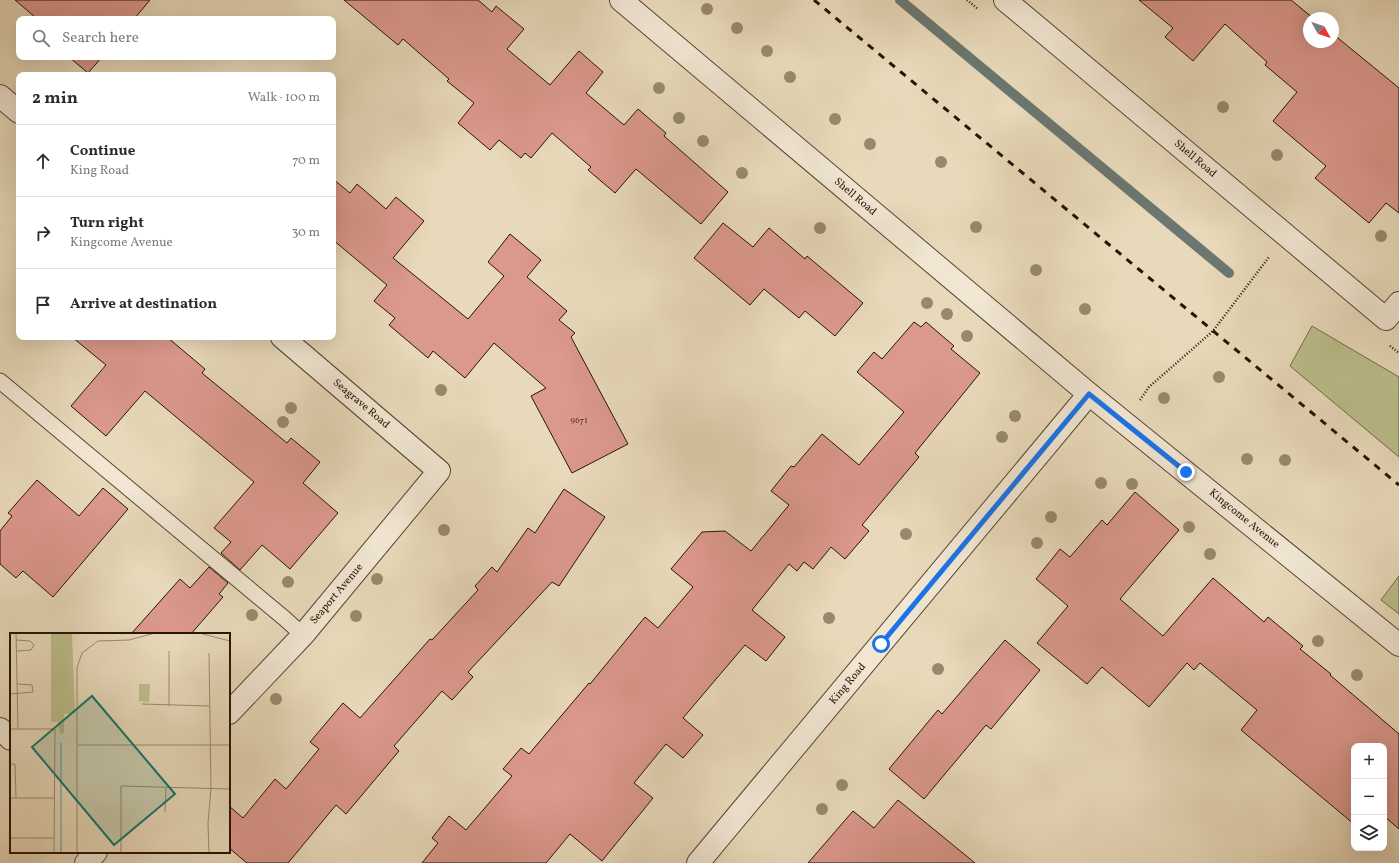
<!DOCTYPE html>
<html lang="en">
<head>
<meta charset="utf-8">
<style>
	:root { --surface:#fff; --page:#f2f2f3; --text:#2b2b33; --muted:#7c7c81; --line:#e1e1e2 }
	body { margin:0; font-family:Vollkorn,serif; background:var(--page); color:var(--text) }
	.controls { position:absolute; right:12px; bottom:12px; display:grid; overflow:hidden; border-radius:8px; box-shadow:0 4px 16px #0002 }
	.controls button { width:36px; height:36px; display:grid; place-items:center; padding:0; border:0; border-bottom:1px solid var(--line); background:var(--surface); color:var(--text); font:20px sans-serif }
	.compass { position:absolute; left:1303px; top:12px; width:36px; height:36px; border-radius:50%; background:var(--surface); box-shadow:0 4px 16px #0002; rotate:130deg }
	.stop { position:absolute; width:12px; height:12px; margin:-9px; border:3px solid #1a73e8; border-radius:50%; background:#fff }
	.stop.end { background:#1a73e8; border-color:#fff; box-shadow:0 1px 4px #0008 }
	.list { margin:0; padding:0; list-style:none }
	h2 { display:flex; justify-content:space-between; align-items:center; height:52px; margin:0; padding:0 16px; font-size:17px }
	h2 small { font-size:13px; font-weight:400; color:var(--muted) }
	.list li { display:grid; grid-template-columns:26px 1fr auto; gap:12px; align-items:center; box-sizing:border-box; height:72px; padding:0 16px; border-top:1px solid var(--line) }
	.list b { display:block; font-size:15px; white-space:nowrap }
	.list p { margin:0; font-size:13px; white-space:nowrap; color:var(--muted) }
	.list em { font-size:13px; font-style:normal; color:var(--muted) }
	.icon { flex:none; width:22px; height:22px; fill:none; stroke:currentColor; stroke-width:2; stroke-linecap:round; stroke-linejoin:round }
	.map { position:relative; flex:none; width:1399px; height:863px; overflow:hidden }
	.search { position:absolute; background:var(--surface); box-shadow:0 4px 16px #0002; left:16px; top:16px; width:320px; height:44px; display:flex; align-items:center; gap:10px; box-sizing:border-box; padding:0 14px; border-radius:8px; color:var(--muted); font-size:15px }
	.panel { position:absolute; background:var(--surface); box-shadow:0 4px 16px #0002; left:16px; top:72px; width:320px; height:268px; border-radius:8px }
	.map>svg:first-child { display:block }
	.green { fill:#bcbe8b; stroke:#726948 }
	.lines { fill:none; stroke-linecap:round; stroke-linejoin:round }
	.stream { stroke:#6b7770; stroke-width:10 }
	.building { fill:#db988d; stroke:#271405 }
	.lane-casing { stroke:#574532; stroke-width:17 }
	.street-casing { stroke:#574532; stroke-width:24 }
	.path { stroke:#271405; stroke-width:2.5; stroke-dasharray:1 2; stroke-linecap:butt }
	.lane { stroke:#f0e6d2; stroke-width:15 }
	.street { stroke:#f0e6d2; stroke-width:22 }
	.rail { stroke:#271405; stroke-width:3; stroke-dasharray:7 7; stroke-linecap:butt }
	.tree { fill:#97896c }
	.route { stroke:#1a73e8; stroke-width:5 }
	.labels { text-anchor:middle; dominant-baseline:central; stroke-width:4; stroke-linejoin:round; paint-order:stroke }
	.number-label { font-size:9px; fill:#543527 }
	.street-label { font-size:11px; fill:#271405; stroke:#f0e6d2 }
	.inset-river { fill:none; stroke:#99b9b8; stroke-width:2 }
	.inset-road { fill:none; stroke:#9b8a72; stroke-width:1 }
	.view { fill:#0f766e; fill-opacity:0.15; stroke:#0f766e; stroke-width:2 }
	.inset-edge { fill:none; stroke:#271405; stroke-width:2 }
</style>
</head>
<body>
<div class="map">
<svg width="1399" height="863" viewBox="0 0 1399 863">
	<rect width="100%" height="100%" fill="#e8d9ba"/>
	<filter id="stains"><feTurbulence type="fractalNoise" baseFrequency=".005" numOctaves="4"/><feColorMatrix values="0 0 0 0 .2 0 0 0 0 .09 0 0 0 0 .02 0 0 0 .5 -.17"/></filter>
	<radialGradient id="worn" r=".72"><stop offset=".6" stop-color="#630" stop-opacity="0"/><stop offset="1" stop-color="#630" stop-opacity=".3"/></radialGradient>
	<g class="green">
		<polygon points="1312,326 1399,377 1399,457 1290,366"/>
		<polygon points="1399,576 1399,614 1381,600"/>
	</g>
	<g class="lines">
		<polyline class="stream" points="900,0 1229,273"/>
	</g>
	<g class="building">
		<polygon points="15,0 150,0 134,19 33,19 35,17"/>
		<polygon points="344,0 478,0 492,12 496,6 524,29 507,49 550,85 579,51 603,72 586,93 624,125 638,109 666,133 664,136 728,192 701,224 636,169 615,193 588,170 591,167 552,133 531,158 525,153 521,158 499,140 490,150 458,123 474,103 447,81 449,79 403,39 398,45"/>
		<polygon points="1139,0 1291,0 1313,18 1309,18 1309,42 1333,42 1333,34 1399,88 1399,213 1386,203 1369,223 1315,178 1326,166 1273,121 1297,92 1265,65 1267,62 1225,24 1193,61 1165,37 1173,28"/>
		<polygon points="69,57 102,57 88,73"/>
		<polygon points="333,179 350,193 357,184 386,209 396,197 424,221 393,258 468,319 504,276 488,262 510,234 541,260 527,277 567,311 559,320 575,333 571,337 628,444 572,473 531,396 546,388 494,343 465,378 433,351 428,358 389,325 395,318 374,301 387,285 333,240"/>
		<polygon points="723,223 753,247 769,228 805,259 807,256 863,303 835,336 805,311 799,318 764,289 750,305 694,258"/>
		<polygon points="914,322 921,327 926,322 954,346 951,349 980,373 915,453 919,457 862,525 869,531 845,559 831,547 813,569 804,562 797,571 789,564 752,610 785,637 766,661 745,645 683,718 703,735 683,758 666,744 634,783 653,798 602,861 570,834 546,863 422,863 438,843 432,838 449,816 466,830 512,776 503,769 521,748 529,754 589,683 590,684 645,617 658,628 693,587 671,569 702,532 725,531 751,551 789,505 771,491 791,466 794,467 822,434 859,465 904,412 857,372 874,352 882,359"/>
		<polygon points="72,337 167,337 205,369 202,373 287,443 291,438 320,462 303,483 338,513 290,569 262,545 240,570 221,553 231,542 214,528 254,482 145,391 106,436 71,406 106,365"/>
		<polygon points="37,480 79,516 103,488 128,509 53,597 23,571 16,578 0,564 0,531 12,516 8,513"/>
		<polygon points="564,489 605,517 559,586 552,582 468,672 473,677 452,700 442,691 394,746 399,751 346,814 336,805 288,863 247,863 229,848 229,806 243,818 275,779 286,789 319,749 310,742 343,703 360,718 430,639 432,640 478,590 475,586 492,567 497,572 528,528 535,533"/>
		<polygon points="1135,492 1179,530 1120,599 1163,636 1213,578 1264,622 1268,617 1303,646 1300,649 1331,674 1330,675 1399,734 1399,829 1385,817 1384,819 1384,746 1354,746 1354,824 1241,730 1257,710 1200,663 1194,670 1187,663 1149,707 1102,667 1087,684 1037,643 1068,606 1036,579 1060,549 1070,557 1102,520 1107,525"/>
		<polygon points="209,567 228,583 219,594 223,597 191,634 131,634 180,579 190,588"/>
		<polygon points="1005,640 1040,670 991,729 986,725 924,799 889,769 938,710 942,714"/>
		<polygon points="898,800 975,863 808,863 853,811 874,828"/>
	</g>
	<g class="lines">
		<defs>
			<polyline id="lane" points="0,381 284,618 303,635"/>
			<g id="street">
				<polyline points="621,0 1089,394 1399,645"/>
				<polyline points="1005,0 1386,319 1399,303"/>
				<polyline points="0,96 19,112"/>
				<polyline points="229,713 303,635 439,471 282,337"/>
				<polyline points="0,729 11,739"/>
				<polyline points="86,863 96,852"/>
				<polyline points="698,863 1089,394"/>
			</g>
		</defs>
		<use href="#lane" class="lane-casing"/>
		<use href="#street" class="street-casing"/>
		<g class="path">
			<polyline points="967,0 978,9"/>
			<polyline points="1390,346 1399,353"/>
			<polyline points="1140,400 1149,387 1213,331 1269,257"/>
		</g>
		<use href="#lane" class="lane"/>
		<use href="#street" class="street"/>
		<polyline class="rail" points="814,0 1399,485"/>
	</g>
	<g class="tree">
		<circle cx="707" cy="9" r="6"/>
		<circle cx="737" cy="28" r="6"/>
		<circle cx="767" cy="51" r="6"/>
		<circle cx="790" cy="77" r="6"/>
		<circle cx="659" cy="88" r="6"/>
		<circle cx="1223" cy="107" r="6"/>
		<circle cx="679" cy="118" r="6"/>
		<circle cx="835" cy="119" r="6"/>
		<circle cx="703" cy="141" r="6"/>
		<circle cx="870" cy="144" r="6"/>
		<circle cx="1277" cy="155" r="6"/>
		<circle cx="941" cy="162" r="6"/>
		<circle cx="742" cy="173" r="6"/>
		<circle cx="976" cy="227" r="6"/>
		<circle cx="820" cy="228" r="6"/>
		<circle cx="1381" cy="236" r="6"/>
		<circle cx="1036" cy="270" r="6"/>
		<circle cx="927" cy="303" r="6"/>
		<circle cx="1085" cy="309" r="6"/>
		<circle cx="947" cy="314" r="6"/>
		<circle cx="967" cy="336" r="6"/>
		<circle cx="1219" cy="377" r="6"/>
		<circle cx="441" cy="390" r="6"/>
		<circle cx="1164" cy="398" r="6"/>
		<circle cx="291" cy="408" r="6"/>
		<circle cx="1015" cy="416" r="6"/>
		<circle cx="283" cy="422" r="6"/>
		<circle cx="1002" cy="437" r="6"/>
		<circle cx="1247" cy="459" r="6"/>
		<circle cx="1285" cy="460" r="6"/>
		<circle cx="1101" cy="483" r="6"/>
		<circle cx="1132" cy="484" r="6"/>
		<circle cx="1051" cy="517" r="6"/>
		<circle cx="1189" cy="527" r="6"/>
		<circle cx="444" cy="530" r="6"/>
		<circle cx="906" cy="534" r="6"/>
		<circle cx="1037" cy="543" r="6"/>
		<circle cx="1210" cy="554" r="6"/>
		<circle cx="377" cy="579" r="6"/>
		<circle cx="288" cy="582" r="6"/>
		<circle cx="252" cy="615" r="6"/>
		<circle cx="356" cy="616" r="6"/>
		<circle cx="829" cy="618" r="6"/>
		<circle cx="1318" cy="641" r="6"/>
		<circle cx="938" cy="669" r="6"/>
		<circle cx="1357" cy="675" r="6"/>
		<circle cx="276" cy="699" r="6"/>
		<circle cx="842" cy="785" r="6"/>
		<circle cx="822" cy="809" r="6"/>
	</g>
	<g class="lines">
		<polyline class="route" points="881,644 1089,394 1186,472"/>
	</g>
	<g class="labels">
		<g class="number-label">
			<text x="579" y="420">9671</text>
		</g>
		<g class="street-label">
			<text transform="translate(1195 159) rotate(40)">Shell Road</text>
			<text transform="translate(855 197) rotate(40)">Shell Road</text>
			<text transform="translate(361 404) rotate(40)">Seagrave Road</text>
			<text transform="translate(1244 519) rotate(39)">Kingcome Avenue</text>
			<text transform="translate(337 594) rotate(-50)">Seaport Avenue</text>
			<text transform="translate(848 684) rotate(-50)">King Road</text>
		</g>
	</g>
	<g transform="translate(10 633)">
		<rect width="220" height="220" fill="#e8d9ba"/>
		<path d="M41,0H62L65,80L54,81V100L50,101L48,89H41ZM129,51H140L139,69L129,68Z" fill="#bcbe8b"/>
		<path class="inset-river" d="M51,220V110"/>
		<path class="inset-road" d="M6,0L8,96M6,7L20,8L24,12L21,17L7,18M199,20L201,155L198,190L199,220M0,61L23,59L22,52L7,51M132,71L199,73M159,73V18M0,96H45L44,220M68,112H220M0,131H5L6,165M0,165H45M155,179L156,155M0,205H44M67,220V35L72,20L88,8L119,7L145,0H189L220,8M111,220V153L220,156"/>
		<path class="view" d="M82,63L165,161L104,212L22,114Z"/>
		<rect width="220" height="220" class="inset-edge"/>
	</g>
	<rect width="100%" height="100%" filter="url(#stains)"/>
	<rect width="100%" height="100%" fill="url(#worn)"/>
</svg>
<div class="controls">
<button>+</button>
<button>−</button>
<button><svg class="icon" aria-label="layers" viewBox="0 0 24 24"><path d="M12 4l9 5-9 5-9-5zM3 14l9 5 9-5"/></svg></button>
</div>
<svg class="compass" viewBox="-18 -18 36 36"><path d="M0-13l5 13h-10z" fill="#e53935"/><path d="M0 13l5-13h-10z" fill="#7c7c81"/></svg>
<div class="stop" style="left:881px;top:644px"></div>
<div class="stop end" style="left:1186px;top:472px"></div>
<div class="search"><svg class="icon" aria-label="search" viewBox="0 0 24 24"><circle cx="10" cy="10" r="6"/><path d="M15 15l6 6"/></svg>Search here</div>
<section class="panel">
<h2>2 min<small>Walk · 100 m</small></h2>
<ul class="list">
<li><svg class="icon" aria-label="ahead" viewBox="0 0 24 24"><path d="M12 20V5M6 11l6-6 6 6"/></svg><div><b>Continue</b><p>King Road</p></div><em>70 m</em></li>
<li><svg class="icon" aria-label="right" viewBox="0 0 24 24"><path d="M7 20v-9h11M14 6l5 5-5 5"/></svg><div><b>Turn right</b><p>Kingcome Avenue</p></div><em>30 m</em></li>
<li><svg class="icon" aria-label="arrive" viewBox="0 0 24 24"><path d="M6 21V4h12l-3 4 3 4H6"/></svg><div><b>Arrive at destination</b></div></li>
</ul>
</section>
</div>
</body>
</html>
